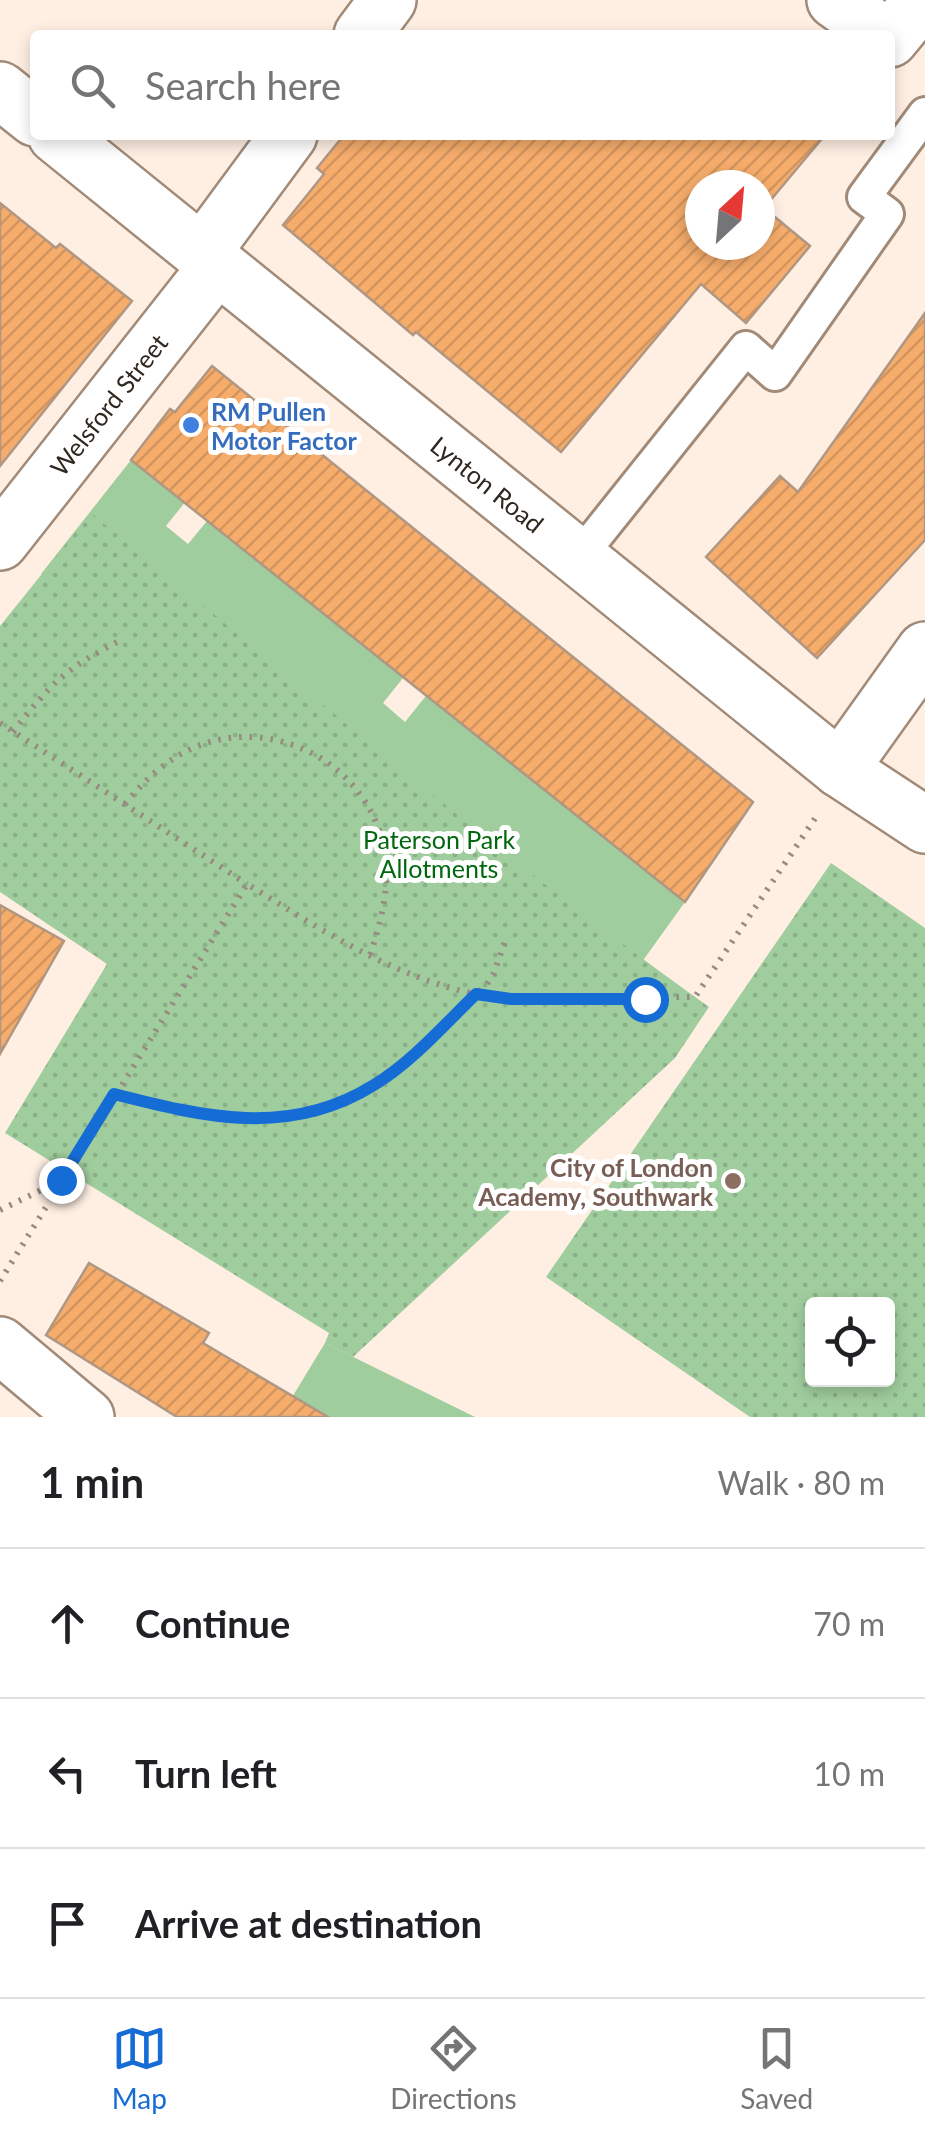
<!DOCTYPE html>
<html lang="en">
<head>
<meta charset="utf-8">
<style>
	:root { --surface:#fff; --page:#f6f6f6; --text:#202124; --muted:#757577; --line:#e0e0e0; --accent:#166cd5 }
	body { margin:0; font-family:Lato,sans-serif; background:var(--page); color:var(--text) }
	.controls { position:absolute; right:30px; bottom:30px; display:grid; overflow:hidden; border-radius:10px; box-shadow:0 5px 15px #0003 }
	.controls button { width:90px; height:90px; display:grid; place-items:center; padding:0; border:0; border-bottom:2px solid var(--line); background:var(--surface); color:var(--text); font:50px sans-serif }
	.compass { position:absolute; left:685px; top:170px; width:90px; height:90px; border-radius:50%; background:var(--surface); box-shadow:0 5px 15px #0003; rotate:26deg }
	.stop { position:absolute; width:30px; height:30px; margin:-22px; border:8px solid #166cd5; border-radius:50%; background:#fff }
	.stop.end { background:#166cd5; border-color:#fff; box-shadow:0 2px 10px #0008 }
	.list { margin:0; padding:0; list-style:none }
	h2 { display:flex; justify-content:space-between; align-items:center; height:130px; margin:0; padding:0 40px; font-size:42px }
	h2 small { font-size:32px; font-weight:400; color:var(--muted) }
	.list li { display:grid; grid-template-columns:65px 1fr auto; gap:30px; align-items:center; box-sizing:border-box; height:150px; padding:0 40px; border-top:2px solid var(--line) }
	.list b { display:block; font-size:38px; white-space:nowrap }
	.list em { font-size:32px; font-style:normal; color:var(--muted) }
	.icon { flex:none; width:55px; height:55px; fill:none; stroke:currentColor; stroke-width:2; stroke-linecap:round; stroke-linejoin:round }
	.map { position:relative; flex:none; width:925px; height:1417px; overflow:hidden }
	.search { position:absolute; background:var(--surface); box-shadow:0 5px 15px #0003; left:30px; right:30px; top:30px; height:110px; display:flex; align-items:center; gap:25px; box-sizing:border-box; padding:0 35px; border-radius:10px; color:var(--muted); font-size:38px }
	.sheet { height:580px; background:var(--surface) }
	nav { display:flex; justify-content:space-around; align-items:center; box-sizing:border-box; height:140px; border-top:2px solid var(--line); background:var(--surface); font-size:28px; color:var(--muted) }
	nav a { display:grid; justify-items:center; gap:5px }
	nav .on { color:var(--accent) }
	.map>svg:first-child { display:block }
	.green { fill:#a0cd9e }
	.park { fill:url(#park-dots); fill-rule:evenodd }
	.building { fill:url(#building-hatch); stroke:#af9783; stroke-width:2.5; fill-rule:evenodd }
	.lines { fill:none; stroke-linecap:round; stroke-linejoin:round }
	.service-casing { stroke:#a18a77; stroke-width:38 }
	.minor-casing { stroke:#a18a77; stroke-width:60 }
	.path { stroke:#978a80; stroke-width:6; stroke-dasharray:2.5 8; stroke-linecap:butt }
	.service { stroke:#fff; stroke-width:32 }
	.minor { stroke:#fff; stroke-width:55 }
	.route { stroke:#166cd5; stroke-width:12 }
	.shop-dot { fill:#3f7fe0; stroke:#fff; stroke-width:4 }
	.education-dot { fill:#8d6e63; stroke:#fff; stroke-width:4 }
	.labels { text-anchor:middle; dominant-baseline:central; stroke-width:10; stroke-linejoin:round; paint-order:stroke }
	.street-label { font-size:25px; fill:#30271f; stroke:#fff }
	.shop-label { font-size:25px; font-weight:bold; fill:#366cbe; stroke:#fff; text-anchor:start }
	.park-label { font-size:25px; fill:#00680c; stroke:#fff }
	.education-label { font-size:25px; font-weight:bold; fill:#785e54; stroke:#fff; text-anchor:end }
</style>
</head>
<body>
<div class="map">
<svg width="925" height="1417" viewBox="0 0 925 1417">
	<defs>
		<pattern id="park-dots" width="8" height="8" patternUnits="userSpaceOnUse" patternTransform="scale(2.5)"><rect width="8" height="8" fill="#a0cd9e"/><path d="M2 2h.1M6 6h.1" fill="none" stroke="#8ab088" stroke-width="1.8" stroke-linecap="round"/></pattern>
		<pattern id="building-hatch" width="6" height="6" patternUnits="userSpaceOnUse" patternTransform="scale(2.5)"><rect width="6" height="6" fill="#f6ad6c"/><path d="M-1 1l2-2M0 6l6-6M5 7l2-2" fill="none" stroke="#d3955d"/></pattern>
	</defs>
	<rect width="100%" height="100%" fill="#ffefe3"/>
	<g class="green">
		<polygon points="199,437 222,456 166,526 188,544 207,521 228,538 267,489 251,556 403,678 383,703 405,722 465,647 445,711 556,798 617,772 580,819 619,849 658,802 685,902 621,991 41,574 131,460 161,484"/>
		<polygon points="325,1343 475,1417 280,1417"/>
	</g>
	<g class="park">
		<path d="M91,513C295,679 494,854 709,1007L675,1058L353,1357L325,1343L329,1333L5,1133L107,964L0,892V626Z"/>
		<path d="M831,863L925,928V1417H750L546,1277ZM888,1304V1380H812V1304Z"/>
	</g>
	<g class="building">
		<path d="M344,135H825L764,208L810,246L746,323L701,284L561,452L416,332L413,335L283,225L324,174L317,168ZM700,185H760V245H700Z"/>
		<polygon points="0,203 56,248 60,244 132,301 0,466"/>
		<polygon points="925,313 925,540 817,658 706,557 780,476 798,492"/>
		<polygon points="212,366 753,802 685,902 131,460 170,409 175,412"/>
		<polygon points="0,905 64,941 0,1054"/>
		<polygon points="89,1263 209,1333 203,1343 328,1417 177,1417 46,1335"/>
	</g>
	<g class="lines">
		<defs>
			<polyline id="service" points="579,557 746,348 775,374 887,214 864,197 925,114"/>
			<g id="minor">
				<polyline points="835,0 884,35"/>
				<polyline points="362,35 388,0"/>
				<polyline points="890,39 922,0"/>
				<polyline points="0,90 35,118"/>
				<path id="s1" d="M56,135L840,769L925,825"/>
				<polyline points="202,253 289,135"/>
				<path id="s2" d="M0,542L218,265"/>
				<polyline points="840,769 925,650"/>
				<polyline points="0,1345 86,1417"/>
			</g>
		</defs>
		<use href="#service" class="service-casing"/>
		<use href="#minor" class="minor-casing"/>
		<g class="path">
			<polyline points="0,723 247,884"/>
			<path d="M13,732C52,682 66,668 123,639"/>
			<path d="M125,804C145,780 165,760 195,747C281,712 379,772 386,864C388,895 380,926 370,955"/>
			<path d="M115,1094C154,1104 194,1117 234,1120C346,1128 414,1055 487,984L494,973L506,938"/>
			<polyline points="0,1210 60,1181"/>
			<path d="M0,1281L247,884C326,933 416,992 511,999C573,1004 634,996 695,997L816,817"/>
		</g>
		<use href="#service" class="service"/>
		<use href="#minor" class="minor"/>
	</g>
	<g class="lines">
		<path class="route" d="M61,1180L114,1094C204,1117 289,1138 374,1085C412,1062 444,1025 476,994L511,999H645"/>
	</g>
	<circle class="shop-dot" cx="191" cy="425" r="10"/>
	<circle class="education-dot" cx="733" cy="1181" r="10"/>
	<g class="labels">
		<g class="street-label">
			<text stroke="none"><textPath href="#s2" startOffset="175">Welsford Street</textPath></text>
			<text stroke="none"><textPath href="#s1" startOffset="555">Lynton Road</textPath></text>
		</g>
		<g class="shop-label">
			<text x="211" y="411">RM Pullen<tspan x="211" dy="29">Motor Factor</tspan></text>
		</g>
		<g class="park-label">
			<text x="439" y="839">Paterson Park<tspan x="439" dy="29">Allotments</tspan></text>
		</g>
		<g class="education-label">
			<text x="713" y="1167">City of London<tspan x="713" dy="29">Academy, Southwark</tspan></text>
		</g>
	</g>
</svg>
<div class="controls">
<button><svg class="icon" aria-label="locate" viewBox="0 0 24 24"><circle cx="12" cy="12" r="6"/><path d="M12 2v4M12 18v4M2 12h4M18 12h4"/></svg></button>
</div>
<svg class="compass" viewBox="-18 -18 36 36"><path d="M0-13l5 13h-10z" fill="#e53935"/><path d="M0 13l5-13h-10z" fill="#757577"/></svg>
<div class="stop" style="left:645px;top:999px"></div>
<div class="stop end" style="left:61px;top:1180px"></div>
<div class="search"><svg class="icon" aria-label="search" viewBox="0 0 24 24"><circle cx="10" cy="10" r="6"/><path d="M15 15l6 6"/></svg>Search here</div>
</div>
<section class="sheet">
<h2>1 min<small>Walk · 80 m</small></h2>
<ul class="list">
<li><svg class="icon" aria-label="ahead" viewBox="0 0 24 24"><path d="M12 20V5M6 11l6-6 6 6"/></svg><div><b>Continue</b></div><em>70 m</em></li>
<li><svg class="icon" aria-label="left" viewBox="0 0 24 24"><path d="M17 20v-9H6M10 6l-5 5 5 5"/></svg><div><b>Turn left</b></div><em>10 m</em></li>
<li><svg class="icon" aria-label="arrive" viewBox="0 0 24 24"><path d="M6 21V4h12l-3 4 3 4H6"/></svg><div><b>Arrive at destination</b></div></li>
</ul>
</section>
<nav>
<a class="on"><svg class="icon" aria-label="map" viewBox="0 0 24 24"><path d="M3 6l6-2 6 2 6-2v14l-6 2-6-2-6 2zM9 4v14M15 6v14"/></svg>Map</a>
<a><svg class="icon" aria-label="directions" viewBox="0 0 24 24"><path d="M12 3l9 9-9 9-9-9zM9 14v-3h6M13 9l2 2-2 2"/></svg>Directions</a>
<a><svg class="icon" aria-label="saved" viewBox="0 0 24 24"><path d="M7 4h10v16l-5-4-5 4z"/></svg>Saved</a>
</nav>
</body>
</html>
